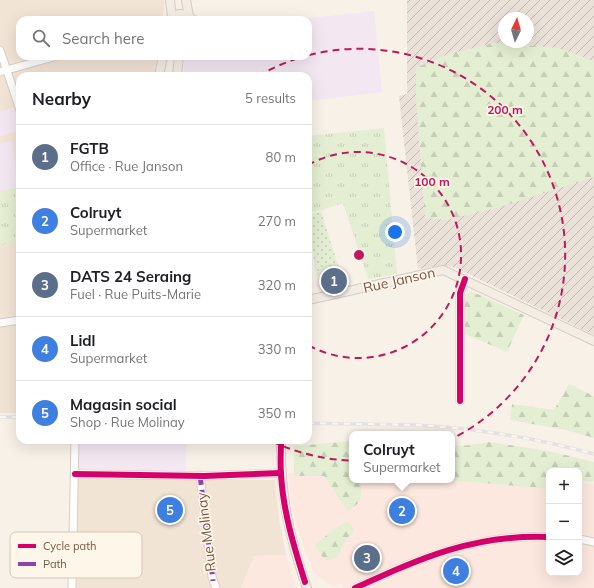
<!DOCTYPE html>
<html lang="en">
<head>
<meta charset="utf-8">
<style>
	:root { --surface:#fff; --page:#f2f2f2; --text:#202124; --muted:#757577; --line:#e0e0e0; --accent:#a48d7f }
	body { margin:0; font-family:Mulish,sans-serif; background:var(--page); color:var(--text) }
	.controls { position:absolute; right:12px; bottom:12px; display:grid; overflow:hidden; border-radius:8px; box-shadow:0 4px 16px #0002 }
	.controls button { width:36px; height:36px; display:grid; place-items:center; padding:0; border:0; border-bottom:1px solid var(--line); background:var(--surface); color:var(--text); font:20px sans-serif }
	.compass { position:absolute; left:498px; top:12px; width:36px; height:36px; border-radius:50%; background:var(--surface); box-shadow:0 4px 16px #0002; rotate:5deg }
	.you { position:absolute; left:395px; top:232px; width:14px; height:14px; margin:-10px; border:3px solid #fff; border-radius:50%; background:#1a73e8; box-shadow:0 0 0 6px #1a73e833 }
	.badge { display:grid; place-items:center; width:26px; height:26px; border-radius:50%; background:var(--accent); color:#fff; font-size:13px; font-weight:700 }
	.pin { position:absolute; translate:-50% -50%; border:2px solid #fff; box-shadow:0 1px 4px #0006 }
	.popup { position:absolute; left:349px; top:431px; width:106px; height:52px; box-sizing:border-box; display:grid; place-content:center; border-radius:8px; background:var(--surface); filter:drop-shadow(0 1px 3px #0005); font-size:13px; white-space:nowrap; color:var(--muted) }
	.popup b { font-size:15px; color:var(--text) }
	.popup::after { content:''; position:absolute; left:50%; top:100%; margin-left:-8px; border:8px solid transparent; border-top-color:var(--surface) }
	.list { margin:0; padding:0; list-style:none }
	h2 { display:flex; justify-content:space-between; align-items:center; height:52px; margin:0; padding:0 16px; font-size:17px }
	h2 small { font-size:13px; font-weight:400; color:var(--muted) }
	.list li { display:grid; grid-template-columns:26px 1fr auto; gap:12px; align-items:center; box-sizing:border-box; height:64px; padding:0 16px; border-top:1px solid var(--line) }
	.list b { display:block; font-size:15px; white-space:nowrap }
	.list p { margin:0; font-size:13px; white-space:nowrap; color:var(--muted) }
	.list em { font-size:13px; font-style:normal; color:var(--muted) }
	.icon { flex:none; width:22px; height:22px; fill:none; stroke:currentColor; stroke-width:2; stroke-linecap:round; stroke-linejoin:round }
	.map { position:relative; flex:none; width:594px; height:588px; overflow:hidden }
	.search { position:absolute; background:var(--surface); box-shadow:0 4px 16px #0002; left:16px; top:16px; width:296px; height:44px; display:flex; align-items:center; gap:10px; box-sizing:border-box; padding:0 14px; border-radius:12px; color:var(--muted); font-size:15px }
	.panel { position:absolute; background:var(--surface); box-shadow:0 4px 16px #0002; left:16px; top:72px; width:296px; height:372px; border-radius:12px }
	.map>svg:first-child { display:block }
	.residential { fill:#f2e4d5 }
	.commercial { fill:#fce8de }
	.industrial { fill:url(#industrial-furrows); fill-rule:evenodd }
	.education { fill:#f3e7f2 }
	.grass { fill:url(#grass-tufts) }
	.forest { fill:url(#forest-firs) }
	.garden { fill:url(#garden-dots) }
	.lines { fill:none; stroke-linecap:round; stroke-linejoin:round }
	.minor-casing { stroke:#d9cec6; stroke-width:9 }
	.major-casing { stroke:#d7ccc4; stroke-width:10 }
	.minor { stroke:#fefdfc; stroke-width:7 }
	.major { stroke:#f3ede4; stroke-width:8 }
	.rail-casing { stroke:#e4e1e5; stroke-width:3.5 }
	.rail { stroke:#fff6ea; stroke-width:2; stroke-dasharray:6; stroke-linecap:butt }
	.quiet { stroke:#8e44ad; stroke-width:5; stroke-dasharray:10 5; stroke-linecap:butt }
	.cycleway-casing { stroke:#fff6ea; stroke-width:8 }
	.cycleway { stroke:#d6006c; stroke-width:6 }
	.ring { fill:none; stroke:#c2185b; stroke-width:2; stroke-dasharray:7 5 }
	.labels { text-anchor:middle; dominant-baseline:central; stroke-width:3.5; stroke-linejoin:round; paint-order:stroke }
	.street-label { font-size:14px; fill:#775747; stroke:#fff6ea }
	.key { fill:#fff6ea; stroke:#d6c6b9; stroke-width:1 }
	.key-label { font-size:11px; fill:#775747 }
	.centre { fill:#c2185b; stroke:#fff6ea; stroke-width:2 }
	.ring-label { font-size:12px; text-anchor:middle; font-weight:bold; fill:#c2185b; stroke:#fff6ea; stroke-width:3.5; stroke-linejoin:round; paint-order:stroke }
</style>
</head>
<body>
<div class="map">
<svg width="594" height="588" viewBox="0 0 594 588">
	<defs>
		<pattern id="industrial-furrows" width="10" height="10" patternUnits="userSpaceOnUse"><rect width="10" height="10" fill="#eae1d9"/><path d="M-1 1l2-2M0 10L10 0M9 11l2-2" fill="none" stroke="#c2b9b2"/></pattern>
		<pattern id="grass-tufts" width="24" height="20" patternUnits="userSpaceOnUse"><rect width="24" height="20" fill="#e4eed2"/><path d="M3 7l-1-3M5 7V3M7 7l1-3M15 17l-1-3M17 17v-4M19 17l1-3" fill="none" stroke="#c7ceb6"/></pattern>
		<pattern id="forest-firs" width="22" height="20" patternUnits="userSpaceOnUse"><rect width="22" height="20" fill="#e4eed2"/><path d="M5 1l3.5 6h-7zM16 11l3.5 6h-7z" fill="#c7ceb6"/></pattern>
		<pattern id="garden-dots" width="8" height="8" patternUnits="userSpaceOnUse"><rect width="8" height="8" fill="#e4eed2"/><path d="M2 2h.1M6 6h.1" fill="none" stroke="#c7ceb6" stroke-width="1.8" stroke-linecap="round"/></pattern>
	</defs>
	<rect width="100%" height="100%" fill="#f8f1e8"/>
	<g class="residential">
		<polygon points="0,0 164,0 165,2 162,20 20,20 20,56 157,56 154,76 20,76 20,413 0,413"/>
		<polygon points="78,476 195,480 275,480 279,519 286,555 254,556 241,588 76,588"/>
	</g>
	<g class="commercial">
		<polygon points="288,473 352,475 352,480 452,480 549,489 549,573 579,573 579,482 594,484 594,588 344,588 341,583 332,586 316,575 304,549 292,509"/>
		<polygon points="286,555 296,588 241,588 254,556"/>
	</g>
	<path class="industrial" d="M407,0H594V335L456,268L448,266H438L418,269L399,96L407,94ZM504,18H528V42H504Z"/>
	<g class="education">
		<polygon points="374,11 382,92 308,101 308,76 184,76 184,56 308,56 308,20 291,20"/>
		<polygon points="14,107 20,130 0,136 0,112"/>
		<polygon points="12,140 18,188 0,191 0,144"/>
		<polygon points="79,440 186,440 186,472 79,471"/>
	</g>
	<g class="grass">
		<polygon points="384,128 397,274 368,279 343,203 319,211 308,212 308,136"/>
		<polygon points="20,188 20,242 0,245 0,192"/>
	</g>
	<g class="forest">
		<polygon points="494,43 558,48 594,61 594,177 497,208 446,220 425,218 416,100 416,68 448,54"/>
		<polygon points="471,291 524,315 507,352 465,334 465,295"/>
		<polygon points="569,384 594,396 594,438 566,430 510,420 512,404 554,410"/>
		<path d="M352,441V480H361C361,497 363,502 348,511L324,476H294V446Z"/>
		<polygon points="489,442 549,451 594,462 594,481 590,482 579,480 579,471 549,471 549,489 449,480 452,480 452,445 462,446"/>
		<path d="M349,522L354,529C352,534 349,536 346,540C338,551 344,556 328,561C321,557 318,551 315,544L342,524Z"/>
	</g>
	<polygon class="garden" points="321,212 341,274 338,275 337,271 316,276 308,215"/>
	<g class="lines">
		<defs>
			<g id="minor">
				<polyline points="0,50 20,110"/>
				<polyline points="0,72 57,56"/>
				<polyline points="0,323 20,320"/>
				<polyline points="460,401 460,293 465,279"/>
				<polyline points="75,474 204,476 281,473"/>
				<polyline points="200,475 212,577 216,588"/>
				<polyline points="579,539 594,542"/>
				<polyline points="72,588 75,440"/>
				<path d="M355,588C421,558 474,534 549,537"/>
			</g>
			<g id="major">
				<polyline points="170,0 172,17"/>
				<polyline points="186,0 189,16"/>
				<path d="M170,20C176,12 186,12 193,20"/>
				<polyline points="159,76 163,56"/>
				<polyline points="177,76 179,56"/>
				<polyline points="308,300 443,270 594,341"/>
				<path d="M281,440C280,494 289,537 307,588"/>
			</g>
		</defs>
		<use href="#minor" class="minor-casing"/>
		<use href="#major" class="major-casing"/>
		<use href="#minor" class="minor"/>
		<use href="#major" class="major"/>
		<defs>
			<g id="rail">
				<polyline points="0,417 20,417"/>
				<path d="M308,423C343,424 379,424 414,425C475,428 536,438 594,454"/>
			</g>
		</defs>
		<use href="#rail" class="rail-casing"/>
		<use href="#rail" class="rail"/>
		<polyline class="quiet" points="200,475 213,581"/>
		<defs>
			<g id="cycleway">
				<polyline points="460,401 460,293 465,279"/>
				<path d="M281,440C281,451 280,463 281,474C283,511 294,547 305,582"/>
				<polyline points="75,474 204,476 281,473"/>
				<path d="M355,588C421,558 474,534 549,537"/>
			</g>
		</defs>
		<use href="#cycleway" class="cycleway-casing"/>
		<use href="#cycleway" class="cycleway"/>
	</g>
	<g class="ring">
		<path d="M308 165A103 103 0 1 1 308 345"/>
		<path d="M258 76A206 206 0 0 1 306 56M309 55A206 206 0 1 1 269 440"/>
	</g>
	<g class="labels">
		<g class="street-label">
			<text transform="translate(399 280) rotate(-13)">Rue Janson</text>
			<text transform="translate(206 532) rotate(-97)">Rue Molinay</text>
		</g>
	</g>
	<rect x="10" y="532" width="132" height="46" rx="6" class="key"/>
	<rect x="18" y="544" width="18" height="4" fill="#d6006c"/>
	<rect x="18" y="562" width="18" height="4" fill="#8e44ad"/>
	<g class="key-label">
		<text x="43" y="550">Cycle path</text>
		<text x="43" y="568">Path</text>
	</g>
	<circle cx="359" cy="255" r="6" class="centre"/>
	<g class="ring-label">
		<text x="505" y="114">200 m</text>
		<text x="432" y="186">100 m</text>
	</g>
</svg>
<div class="controls">
<button>+</button>
<button>−</button>
<button><svg class="icon" aria-label="layers" viewBox="0 0 24 24"><path d="M12 4l9 5-9 5-9-5zM3 14l9 5 9-5"/></svg></button>
</div>
<svg class="compass" viewBox="-18 -18 36 36"><path d="M0-13l5 13h-10z" fill="#e53935"/><path d="M0 13l5-13h-10z" fill="#757577"/></svg>
<div class="you"></div>
<div class="pin badge" style="left:334px;top:281px;background:#5c6f8a">1</div>
<div class="pin badge" style="left:402px;top:511px;background:#3f7fe0">2</div>
<div class="popup"><b>Colruyt</b>Supermarket</div>
<div class="pin badge" style="left:367px;top:558px;background:#5c6f8a">3</div>
<div class="pin badge" style="left:456px;top:571px;background:#3f7fe0">4</div>
<div class="pin badge" style="left:170px;top:510px;background:#3f7fe0">5</div>
<div class="search"><svg class="icon" aria-label="search" viewBox="0 0 24 24"><circle cx="10" cy="10" r="6"/><path d="M15 15l6 6"/></svg>Search here</div>
<section class="panel">
<h2>Nearby<small>5 results</small></h2>
<ul class="list">
<li><span class="badge" style="background:#5c6f8a">1</span><div><b>FGTB</b><p>Office · Rue Janson</p></div><em>80 m</em></li>
<li><span class="badge" style="background:#3f7fe0">2</span><div><b>Colruyt</b><p>Supermarket</p></div><em>270 m</em></li>
<li><span class="badge" style="background:#5c6f8a">3</span><div><b>DATS 24 Seraing</b><p>Fuel · Rue Puits-Marie</p></div><em>320 m</em></li>
<li><span class="badge" style="background:#3f7fe0">4</span><div><b>Lidl</b><p>Supermarket</p></div><em>330 m</em></li>
<li><span class="badge" style="background:#3f7fe0">5</span><div><b>Magasin social</b><p>Shop · Rue Molinay</p></div><em>350 m</em></li>
</ul>
</section>
</div>
</body>
</html>
